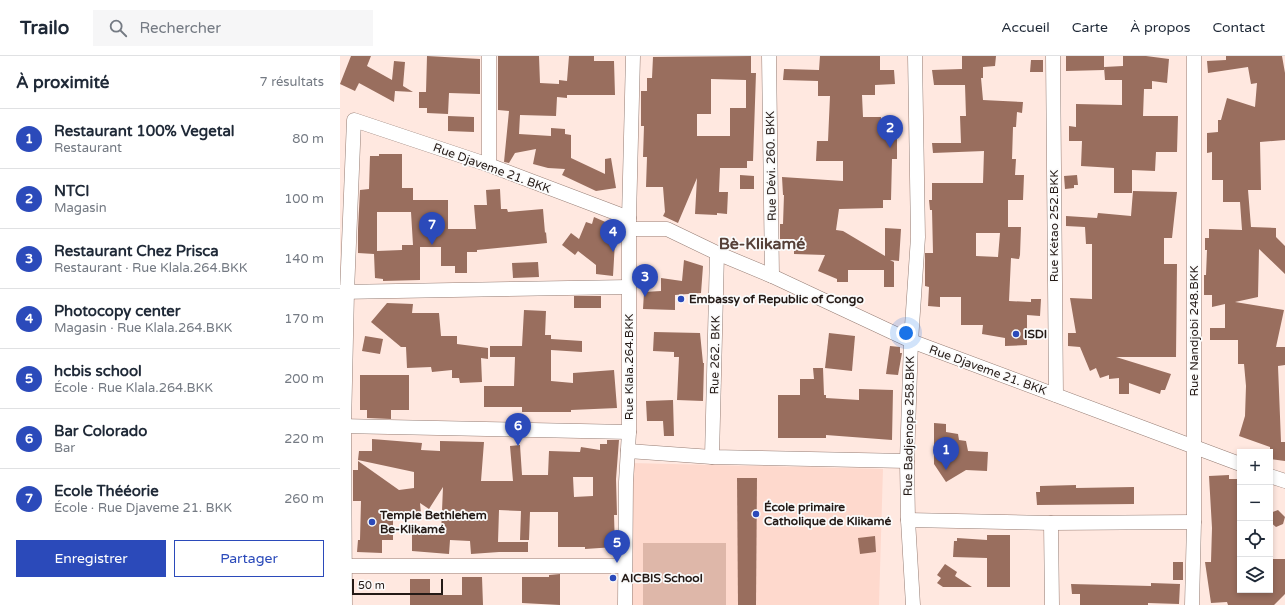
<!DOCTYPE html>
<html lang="fr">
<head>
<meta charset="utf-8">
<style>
	:root { --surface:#fff; --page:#f6f6f7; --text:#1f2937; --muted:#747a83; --line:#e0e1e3; --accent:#2b4aba }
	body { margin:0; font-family:"Varela Round",sans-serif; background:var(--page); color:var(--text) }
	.controls { position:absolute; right:12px; bottom:12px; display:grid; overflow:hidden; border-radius:0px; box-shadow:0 2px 6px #0003 }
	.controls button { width:36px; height:36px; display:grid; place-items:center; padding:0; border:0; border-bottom:1px solid var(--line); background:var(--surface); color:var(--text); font:20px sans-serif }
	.scale { position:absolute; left:12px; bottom:10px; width:91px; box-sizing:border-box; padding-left:4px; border:2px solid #241a16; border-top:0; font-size:11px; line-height:14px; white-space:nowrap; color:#241a16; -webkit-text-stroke:3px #fbfbfb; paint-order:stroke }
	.you { position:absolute; left:566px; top:277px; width:14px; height:14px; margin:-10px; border:3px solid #fff; border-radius:50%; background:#1a73e8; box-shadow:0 0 0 6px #1a73e833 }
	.badge { display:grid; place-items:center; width:26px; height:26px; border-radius:50%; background:var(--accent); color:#fff; font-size:13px; font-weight:700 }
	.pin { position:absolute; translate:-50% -33px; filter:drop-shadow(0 1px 2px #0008) }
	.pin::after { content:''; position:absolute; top:21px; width:14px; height:12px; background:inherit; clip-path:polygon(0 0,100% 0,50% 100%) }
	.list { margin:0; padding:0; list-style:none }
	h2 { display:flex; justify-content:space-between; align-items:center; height:52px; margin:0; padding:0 16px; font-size:17px }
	h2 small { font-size:13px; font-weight:400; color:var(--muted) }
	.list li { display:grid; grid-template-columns:26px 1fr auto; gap:12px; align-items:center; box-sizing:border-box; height:60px; padding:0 16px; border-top:1px solid var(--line) }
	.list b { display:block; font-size:15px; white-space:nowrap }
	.list p { margin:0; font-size:13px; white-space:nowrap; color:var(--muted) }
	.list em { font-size:13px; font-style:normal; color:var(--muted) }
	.actions { display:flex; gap:8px; padding:12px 16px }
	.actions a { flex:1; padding:9px 0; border:1px solid var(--accent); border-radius:0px; text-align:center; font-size:14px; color:var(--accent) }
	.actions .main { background:var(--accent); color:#fff }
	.icon { flex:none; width:22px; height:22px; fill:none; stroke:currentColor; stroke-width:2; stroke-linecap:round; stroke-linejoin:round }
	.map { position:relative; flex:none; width:945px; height:549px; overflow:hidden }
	header { display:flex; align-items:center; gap:24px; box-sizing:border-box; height:56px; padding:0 20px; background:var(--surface); border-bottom:1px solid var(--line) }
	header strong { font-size:19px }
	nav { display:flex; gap:22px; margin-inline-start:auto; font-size:14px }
	.search { width:280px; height:36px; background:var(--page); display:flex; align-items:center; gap:10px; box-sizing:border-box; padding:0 14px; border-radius:0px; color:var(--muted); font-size:15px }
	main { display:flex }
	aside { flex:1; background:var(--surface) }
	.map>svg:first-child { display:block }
	.built { fill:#fed9cd }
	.green { fill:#deb7a9 }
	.building { fill:#996e5e; fill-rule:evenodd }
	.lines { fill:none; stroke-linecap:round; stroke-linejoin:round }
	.minor-casing { stroke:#967d74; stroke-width:15 }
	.minor { stroke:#fff; stroke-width:14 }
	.poi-dot { fill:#2b4aba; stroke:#fbfbfb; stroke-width:1.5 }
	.labels { text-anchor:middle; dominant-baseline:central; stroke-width:3.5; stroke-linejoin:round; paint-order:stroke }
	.street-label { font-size:12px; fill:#241a16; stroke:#fbfbfb }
	.poi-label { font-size:12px; font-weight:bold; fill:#241a16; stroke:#fbfbfb; text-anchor:start }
	.district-label { font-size:16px; font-weight:bold; fill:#564038; stroke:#fbfbfb }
</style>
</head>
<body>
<header>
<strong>Trailo</strong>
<div class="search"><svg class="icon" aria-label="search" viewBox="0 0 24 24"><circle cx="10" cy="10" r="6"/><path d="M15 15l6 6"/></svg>Rechercher</div>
<nav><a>Accueil</a><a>Carte</a><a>À propos</a><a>Contact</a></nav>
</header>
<main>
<aside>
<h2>À proximité<small>7 résultats</small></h2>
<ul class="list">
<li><span class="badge">1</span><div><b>Restaurant 100% Vegetal</b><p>Restaurant</p></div><em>80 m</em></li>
<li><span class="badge">2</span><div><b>NTCI</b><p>Magasin</p></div><em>100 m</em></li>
<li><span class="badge">3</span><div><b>Restaurant Chez Prisca</b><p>Restaurant · Rue Klala.264.BKK</p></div><em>140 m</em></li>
<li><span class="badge">4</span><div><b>Photocopy center</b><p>Magasin · Rue Klala.264.BKK</p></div><em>170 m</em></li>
<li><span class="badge">5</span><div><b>hcbis school</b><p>École · Rue Klala.264.BKK</p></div><em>200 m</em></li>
<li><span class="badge">6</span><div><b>Bar Colorado</b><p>Bar</p></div><em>220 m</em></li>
<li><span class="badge">7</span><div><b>Ecole Thééorie</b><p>École · Rue Djaveme 21. BKK</p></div><em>260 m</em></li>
</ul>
<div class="actions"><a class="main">Enregistrer</a><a>Partager</a></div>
</aside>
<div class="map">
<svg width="945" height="549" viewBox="0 0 945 549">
	<rect width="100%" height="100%" fill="#ffe8e0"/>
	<polygon class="built" points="291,407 543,413 539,549 290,549"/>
	<rect class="green" x="303" y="487" width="83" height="62"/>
	<g class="building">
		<polygon points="11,0 31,0 27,10 52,24 54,5 65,6 63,30 73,36 55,35 54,46 19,27 15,35 0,28"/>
		<polygon points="87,0 140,3 140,38 109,37 108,58 87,57 87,52 79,52 79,36 86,36"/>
		<polygon points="158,0 199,0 200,27 219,28 219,24 227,25 229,0 254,0 254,5 274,5 275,39 227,39 227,42 217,41 216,60 180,59 179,78 211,80 211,72 225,73 225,78 231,79 231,102 265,118 265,103 271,102 276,132 256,135 222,119 225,113 208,112 193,108 196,93 175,97 169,107 164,106 169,55 158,54"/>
		<path d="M411,0V17H416L413,105H407V112H380L379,136H388L387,158L377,157V159L355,158L357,122L338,167L323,160L325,156L323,131H306L307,101H303L304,70H301V35H307V22H312L313,1ZM371,23L406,24V52H390V80H357V58H371Z"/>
		<polygon points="480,0 540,0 540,14 554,14 555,28 535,29 535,39 522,39 523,61 541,61 541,81 557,81 557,103 552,103 551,144 543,144 543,152 499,153 496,174 503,175 545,200 545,172 561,173 559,205 550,204 554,206 554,231 544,231 544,214 508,214 508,226 497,226 497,223 478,215 485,199 454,198 454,183 440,183 440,168 443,168 444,139 443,139 442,121 503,125 503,105 476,105 477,85 488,85 490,40 478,40 478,25 443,24 444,13 479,14"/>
		<path d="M622,0H656L655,10L643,11V22H641L643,44L683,46L682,57L677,56L676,71H673L672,103H676L675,119H684L683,144H668V171H681L680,199L679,203L671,202L669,245L691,246V243H701L700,260L687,259V289L665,290V282L642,278L643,269H621V241H600V251L588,250L589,231L585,230V197H593L592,154H590L589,144H592V127H643L644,95L593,97L592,87H621L620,60H626L625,29H594L592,14L622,13ZM636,177H660L658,201L636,200Z"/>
		<polygon points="726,0 764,0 764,14 726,15"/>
		<polygon points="783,0 806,0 829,3 827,27 812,25 812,33 804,33 803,60 838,60 837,96 816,96 815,115 792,114 792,137 774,137 774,112 741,110 742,85 729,85 729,70 736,71 736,48 782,49 782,24 765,24 764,11 783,10"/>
		<polygon points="886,0 942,0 945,17 945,84 920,86 921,134 908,134 911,171 936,172 936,181 945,190 945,218 919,193 918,241 895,246 944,254 936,291 945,291 945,309 938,310 941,386 945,386 945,405 930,403 930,391 899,380 905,360 906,330 904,308 898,308 898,284 870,284 870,272 885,272 885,248 872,251 872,239 864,239 864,219 866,219 867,194 865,194 865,182 869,182 869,173 902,174 900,146 883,146 883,124 872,124 872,96 867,97 867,77 878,76 878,64 881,64 887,42 915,51 917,27 911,28 908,11 868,17 867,5 886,4"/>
		<polygon points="691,4 703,4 703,16 690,16"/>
		<polygon points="108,60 134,61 134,76 108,75"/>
		<path d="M39,98H62V132H73V144H108V173H136L134,149H147L146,134L160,133L161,153H167L168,156L203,153L205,177L206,176L207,187L137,194V196H127V217H115V210H101V191H80V224L43,225V223L35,222L34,198L18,197V173L20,134L29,133L30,100H39ZM37,156H71L73,189H62V194L37,195Z"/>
		<polygon points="400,119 414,120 414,133 400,133"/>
		<polygon points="737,119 738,129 734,129 734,132 725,133 724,120"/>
		<polygon points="793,135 837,136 832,182 824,182 824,208 837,208 836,301 776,301 831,318 825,334 821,334 820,338 789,327 789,338 779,338 779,322 769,323 769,319 760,322 756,312 750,315 740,291 728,290 728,277 736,277 730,242 752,243 752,188 746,188 745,171 726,170 726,160 757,162 758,157 791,160"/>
		<polygon points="254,161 270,168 264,185 275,186 273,220 256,218 256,209 238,195 235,199 222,189 231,177 239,183 246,166 252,168"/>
		<polygon points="344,204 363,210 361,237 335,239 335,254 303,253 304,236 321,235 321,222 342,225"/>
		<polygon points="198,206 199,221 173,222 172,207"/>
		<rect x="234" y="240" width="27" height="12"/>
		<polygon points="47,247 73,248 72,257 99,257 101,280 117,280 117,288 148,292 148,303 141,302 142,326 120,327 119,322 112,322 112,314 92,316 91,311 67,312 66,291 61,291 31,266"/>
		<polygon points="184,254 206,255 205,279 211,279 211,283 242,285 242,296 211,294 211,325 233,327 233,317 274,314 277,352 231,354 231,356 182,356 182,351 144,351 144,330 174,330 175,301 150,301 150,290 182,290"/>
		<polygon points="314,276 360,277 363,307 364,307 363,345 337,344 339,301 334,301 334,296 313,295"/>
		<polygon points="489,277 515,280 512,315 485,312"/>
		<polygon points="25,280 43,283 40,298 22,295"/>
		<polygon points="550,290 560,291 560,297 562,297 558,319 546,318"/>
		<polygon points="473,312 483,312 484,339 486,339 486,342 519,344 519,333 553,334 552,384 486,379 486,382 438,382 438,339 460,339 460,323 474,323"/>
		<polygon points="20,319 69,319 69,354 51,354 51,363 27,362 27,354 20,354"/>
		<polygon points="333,344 334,380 324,380 323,365 307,365 306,345"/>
		<polygon points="594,367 606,368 606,376 618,378 619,384 626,385 628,395 648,396 647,415 626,414 606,426 594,408"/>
		<path d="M32,383L82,387L81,394L100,395V385L144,386L141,425H173L170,390L180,389L182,419H208L209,395L240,396L241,391L260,394V388H267V384H279L276,423L277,459H274L275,491L245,493V491H218V456H190L189,484H180L181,455L159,454L158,486H188V496H159L131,498L130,485L110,484L109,498L72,495V477L101,479L103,431L89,453L80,447L81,458L53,457V484H42V497L17,496L18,484H20L21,445H13V414H18V405L59,434L74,432V416L18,404L19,395H32ZM233,421H253V440L234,441Z"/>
		<polygon points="889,419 889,423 900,423 900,534 930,534 930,503 945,503 945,538 934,549 888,549 887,546 871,547 865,506 871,506 872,472 869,420"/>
		<polygon points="397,422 417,422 416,549 398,549"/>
		<polygon points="736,429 736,432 794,431 794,448 697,449 696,436 700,436 700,430"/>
		<polygon points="938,454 945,461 943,468 936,471 930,466 930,457"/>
		<polygon points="647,479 670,479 670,531 647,531 647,502 613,501 614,485 617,485 617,482 647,484"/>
		<polygon points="535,480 536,496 520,498 518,482"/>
		<rect x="833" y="506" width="10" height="18"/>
		<polygon points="605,508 617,516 615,520 632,531 603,531 597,527 601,522 597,519"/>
		<polygon points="220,518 220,549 182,547 182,521 209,521 209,519"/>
		<polygon points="122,521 142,521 143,549 70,549 70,523 90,523 90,539 122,539"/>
		<polygon points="811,527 840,528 839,548 808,547 808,549 740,549 740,538 732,538 731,528 811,530"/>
	</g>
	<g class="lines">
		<defs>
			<g id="minor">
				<polyline points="149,0 149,109"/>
				<polyline points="429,0 432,220"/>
				<polyline points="713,0 716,339"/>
				<polyline points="289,173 327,173 377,197 432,220 571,285 900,408"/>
				<polyline points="0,236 289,231"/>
				<polyline points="0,370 289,376"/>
				<polyline points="288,395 372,401 567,405"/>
				<polyline points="372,401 377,197"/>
				<polyline points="930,420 945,425"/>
				<polyline points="568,464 711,467 854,466"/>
				<polyline points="711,467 712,549"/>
				<polyline points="5,510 284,510"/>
				<polyline points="5,549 4,370 7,236 14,64 149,109 289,162"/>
				<polyline points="285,549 286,426 289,376 289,162 293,0"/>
				<polyline points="573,549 568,464 567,405 571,285 578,181 575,0"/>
				<polyline points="852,549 854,466 854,0"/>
			</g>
		</defs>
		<use href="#minor" class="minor-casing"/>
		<use href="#minor" class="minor"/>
	</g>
	<g class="poi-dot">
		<circle cx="341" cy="243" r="4"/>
		<circle cx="676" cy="278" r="4"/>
		<circle cx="416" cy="458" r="4"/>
		<circle cx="32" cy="466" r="4"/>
		<circle cx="273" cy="522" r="4"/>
	</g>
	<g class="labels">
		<g class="street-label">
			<text transform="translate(431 110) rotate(-91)">Rue Dévi. 260. BKK</text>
			<text transform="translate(152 112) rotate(20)">Rue Djaveme 21. BKK</text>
			<text transform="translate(714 170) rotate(-90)">Rue Kétao 252.BKK</text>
			<text transform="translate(854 275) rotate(-90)">Rue Nandjobi 248.BKK</text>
			<text transform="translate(375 299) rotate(-89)">Rue 262. BKK</text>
			<text transform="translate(289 311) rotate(-90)">Rue Klala.264.BKK</text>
			<text transform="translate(648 314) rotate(20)">Rue Djaveme 21. BKK</text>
			<text transform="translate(569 370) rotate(-89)">Rue Badjenope 258.BKK</text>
		</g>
		<g class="poi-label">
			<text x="349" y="243">Embassy of Republic of Congo</text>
			<text x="684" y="278">ISDI</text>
			<text x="424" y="451">École primaire<tspan x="424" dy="14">Catholique de Klikamé</tspan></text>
			<text x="40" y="459">Temple Bethlehem<tspan x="40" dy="14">Be-Klikamé</tspan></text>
			<text x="281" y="522">AICBIS School</text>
		</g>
		<g class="district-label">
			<text x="422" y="188">Bè-Klikamé</text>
		</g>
	</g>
</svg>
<div class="controls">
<button>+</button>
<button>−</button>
<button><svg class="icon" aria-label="locate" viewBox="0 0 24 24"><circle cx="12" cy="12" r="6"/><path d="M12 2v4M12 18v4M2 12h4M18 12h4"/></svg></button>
<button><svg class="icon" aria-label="layers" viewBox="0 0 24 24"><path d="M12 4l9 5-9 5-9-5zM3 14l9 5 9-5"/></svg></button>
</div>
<div class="scale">50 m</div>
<div class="you"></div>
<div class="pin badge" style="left:606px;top:414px">1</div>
<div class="pin badge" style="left:550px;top:92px">2</div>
<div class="pin badge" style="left:305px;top:241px">3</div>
<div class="pin badge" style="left:273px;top:196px">4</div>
<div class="pin badge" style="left:277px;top:507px">5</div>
<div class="pin badge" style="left:178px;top:390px">6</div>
<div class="pin badge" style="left:92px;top:189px">7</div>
</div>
</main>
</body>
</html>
